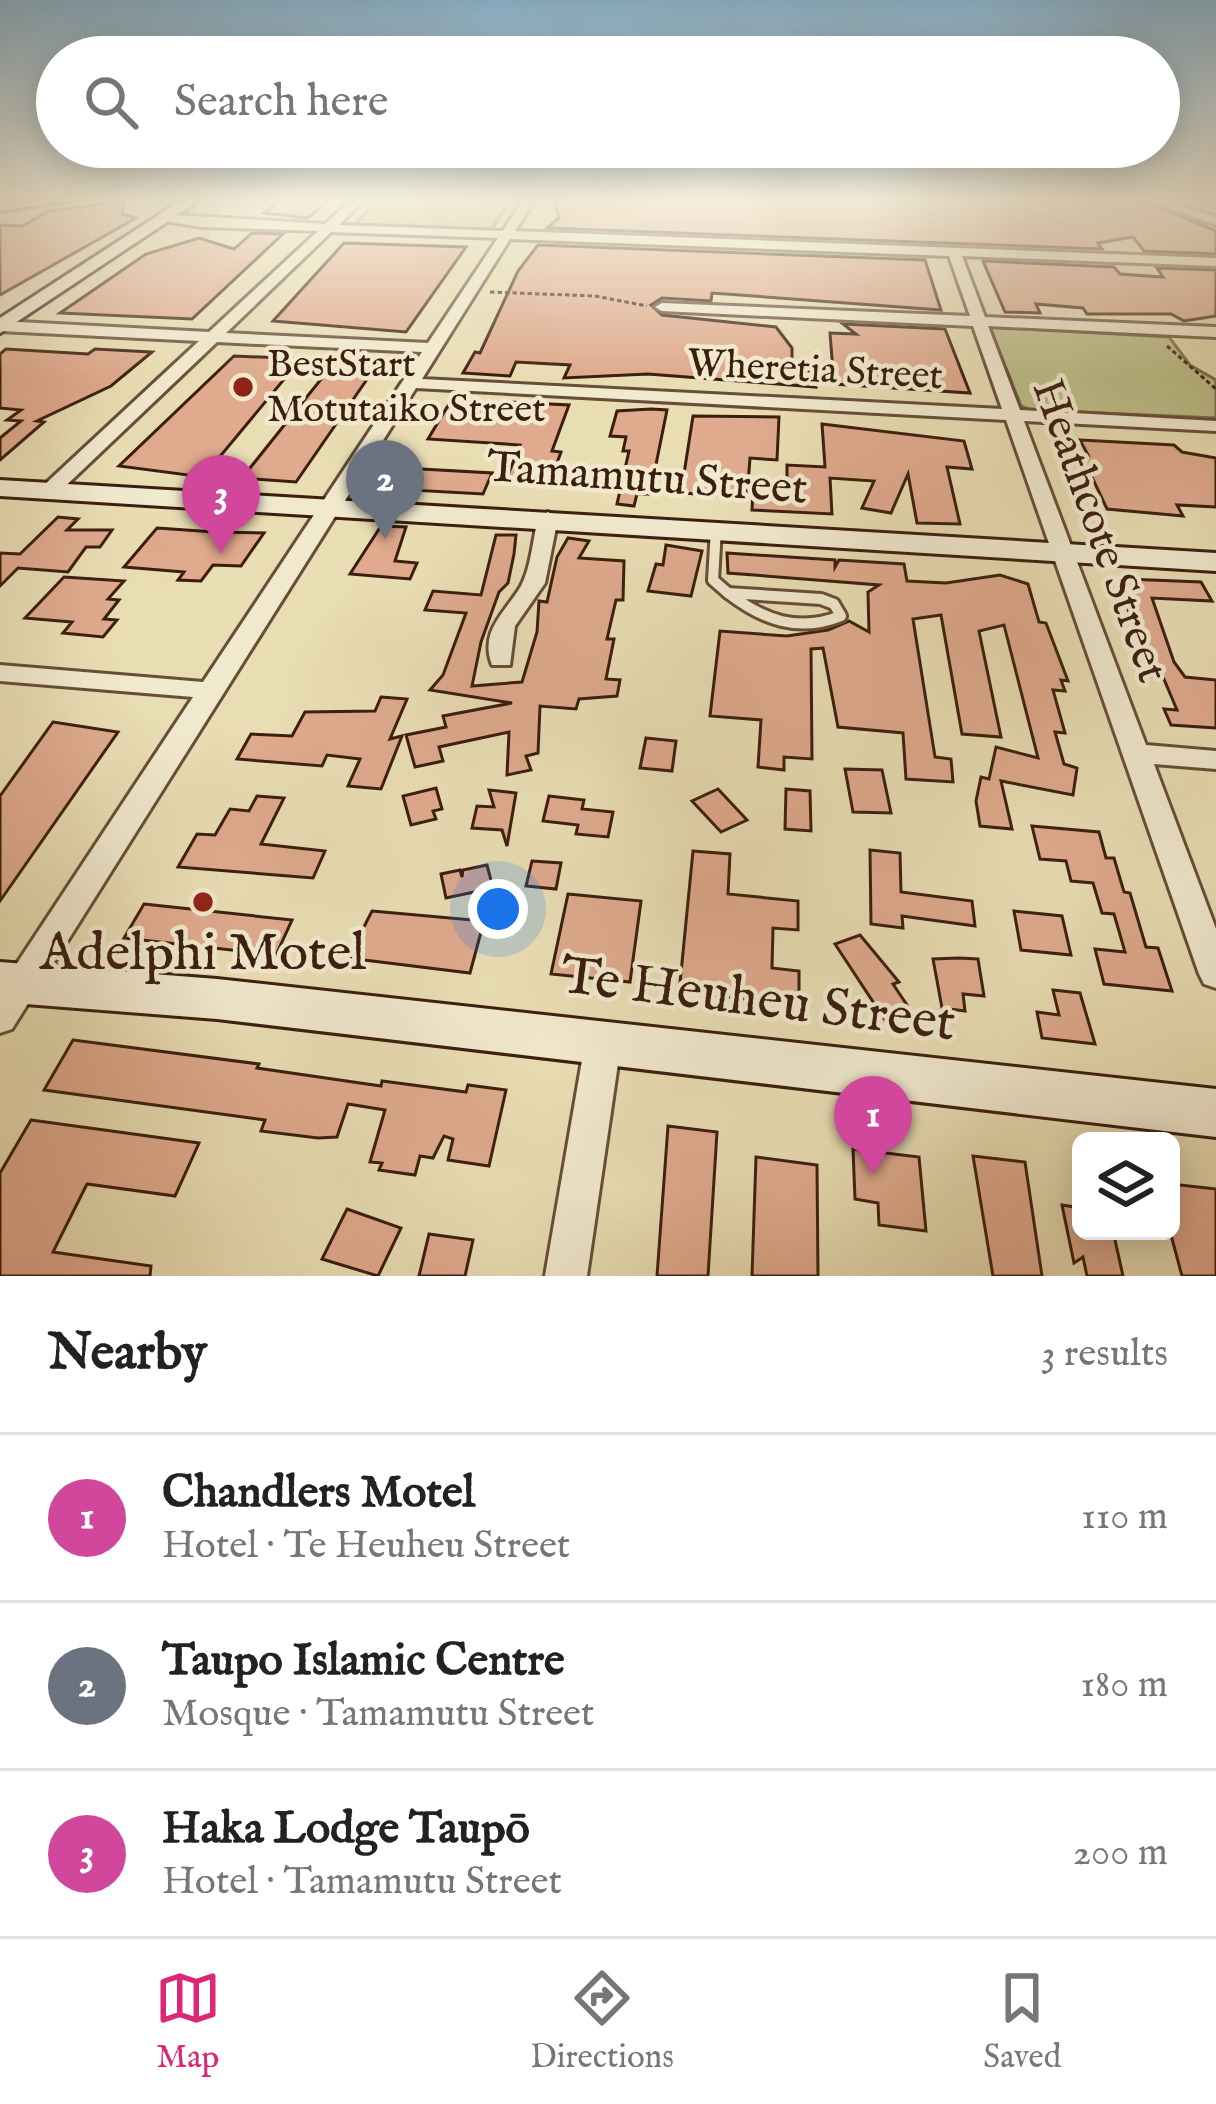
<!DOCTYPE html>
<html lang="en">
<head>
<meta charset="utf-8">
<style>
	:root { --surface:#fff; --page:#f2f2f2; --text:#222; --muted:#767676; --line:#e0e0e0; --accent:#db2777 }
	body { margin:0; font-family:"IM FELL English",serif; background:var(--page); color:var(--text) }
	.controls { position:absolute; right:36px; bottom:36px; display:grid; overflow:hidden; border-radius:18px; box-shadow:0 6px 30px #0003 }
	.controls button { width:108px; height:108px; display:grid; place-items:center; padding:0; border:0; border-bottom:3px solid var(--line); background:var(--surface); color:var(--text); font:60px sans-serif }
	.you { position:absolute; left:498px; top:909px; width:42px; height:42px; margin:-30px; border:9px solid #fff; border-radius:50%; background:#1a73e8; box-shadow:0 0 0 18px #1a73e833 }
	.badge { display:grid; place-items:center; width:78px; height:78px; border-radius:50%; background:var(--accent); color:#fff; font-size:39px; font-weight:700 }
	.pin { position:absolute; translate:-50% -99px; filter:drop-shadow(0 3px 6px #0008) }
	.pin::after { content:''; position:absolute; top:63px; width:42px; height:36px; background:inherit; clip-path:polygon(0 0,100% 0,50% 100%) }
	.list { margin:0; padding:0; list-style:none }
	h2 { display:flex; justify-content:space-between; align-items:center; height:156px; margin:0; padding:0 48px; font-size:51px }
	h2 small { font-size:39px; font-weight:400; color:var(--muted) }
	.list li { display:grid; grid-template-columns:78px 1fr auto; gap:36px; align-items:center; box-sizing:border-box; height:168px; padding:0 48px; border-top:3px solid var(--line) }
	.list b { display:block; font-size:45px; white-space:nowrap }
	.list p { margin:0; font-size:39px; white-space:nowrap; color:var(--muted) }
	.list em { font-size:39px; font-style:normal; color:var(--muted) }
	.icon { flex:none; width:66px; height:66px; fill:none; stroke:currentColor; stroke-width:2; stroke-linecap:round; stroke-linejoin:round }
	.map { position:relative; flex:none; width:1216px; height:1276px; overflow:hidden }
	.search { position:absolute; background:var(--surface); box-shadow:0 6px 30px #0003; left:36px; right:36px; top:36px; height:132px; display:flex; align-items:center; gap:30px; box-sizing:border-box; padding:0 42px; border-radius:66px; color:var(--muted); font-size:45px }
	.sheet { height:660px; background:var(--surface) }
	nav { display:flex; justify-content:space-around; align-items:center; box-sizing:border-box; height:168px; border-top:3px solid var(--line); background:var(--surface); font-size:33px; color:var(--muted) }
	nav a { display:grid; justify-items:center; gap:6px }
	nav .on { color:var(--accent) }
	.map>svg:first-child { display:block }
	.green { fill:#bdbf89; stroke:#7c6e4c; stroke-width:3 }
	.building { fill:#dfaa8e; stroke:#3b1e0f; stroke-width:3 }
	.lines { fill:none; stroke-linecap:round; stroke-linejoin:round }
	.lane-casing { stroke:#664e38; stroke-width:16 }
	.street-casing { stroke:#664e38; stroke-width:6 }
	.secondary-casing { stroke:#3b1e0f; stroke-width:6 }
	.path { stroke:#3b1e0f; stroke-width:3; stroke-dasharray:4.5 3; stroke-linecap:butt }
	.lane { stroke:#f1e9ce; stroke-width:10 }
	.street { fill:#f1e9ce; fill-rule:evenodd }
	.secondary { fill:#f1e9ce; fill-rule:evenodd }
	.poi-dot { fill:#8f2418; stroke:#f1e9ce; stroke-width:4.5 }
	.labels { text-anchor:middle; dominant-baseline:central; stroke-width:9; stroke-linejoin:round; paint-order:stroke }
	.far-poi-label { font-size:39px; fill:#3b1e0f; stroke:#f1e9ce; text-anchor:start }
	.far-street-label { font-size:39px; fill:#3b1e0f; stroke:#f1e9ce }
	.street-label { font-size:45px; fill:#3b1e0f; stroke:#f1e9ce }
	.near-poi-label { font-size:54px; fill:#3b1e0f; stroke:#f1e9ce }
	.near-street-label { font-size:54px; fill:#3b1e0f; stroke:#f1e9ce }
</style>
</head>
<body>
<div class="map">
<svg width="1216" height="1276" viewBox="0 0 1216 1276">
	<rect width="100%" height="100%" fill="#e9ddb4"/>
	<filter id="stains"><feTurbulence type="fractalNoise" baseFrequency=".00167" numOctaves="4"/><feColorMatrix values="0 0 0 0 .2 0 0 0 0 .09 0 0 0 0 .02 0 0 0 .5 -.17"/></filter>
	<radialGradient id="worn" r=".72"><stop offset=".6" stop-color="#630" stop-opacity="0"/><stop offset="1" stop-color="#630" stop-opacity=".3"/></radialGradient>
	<g class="green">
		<polygon points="381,198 512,198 492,229 355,224"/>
		<polygon points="990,327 1169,337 1190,365 1216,380 1216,418 1031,410 1021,406"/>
	</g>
	<g class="building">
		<polygon points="283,198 324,199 329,200 308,218 264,213"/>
		<polygon points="585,198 1138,198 1216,231 1216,254 1144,251 1133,237 1098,243 1102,249 547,228 559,218 555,202"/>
		<polygon points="124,201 122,214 136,218 0,295 0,225 22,226 49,211"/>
		<polygon points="252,233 283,234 192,319 60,313 146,254 199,238 234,249"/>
		<polygon points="344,243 466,247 406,332 273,321"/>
		<polygon points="538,245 925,260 941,310 712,293 711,301 662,298 651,305 662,315 776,327 792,348 792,370 815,371 816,387 648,374 564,378 570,365 516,362 510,376 463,373 475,352 480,353 518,271"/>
		<polygon points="983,261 1114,267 1120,274 1163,277 1157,268 1216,270 1216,316 1184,321 1171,314 1087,314 1083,308 1036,304 1040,313 1005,312"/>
		<polygon points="843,324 945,329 970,393 834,384 830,333 856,334"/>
		<polygon points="6,349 88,354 95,349 152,352 111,386 37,421 44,422 0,460 0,438 21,421 7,420 21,410 0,408 0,354"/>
		<polygon points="234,356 379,362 296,482 242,478 322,378 300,360 203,477 119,466"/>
		<polygon points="509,402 569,405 552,451 561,452 550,482 506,480 520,445 428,439 449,404 503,407"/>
		<polygon points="651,409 667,410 650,494 637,494 634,506 617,504 629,451 623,451 626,437 610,436 617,411"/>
		<polygon points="693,416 779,417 777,460 750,458 747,497 724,495 722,472 716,495 681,493"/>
		<polygon points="822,424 964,441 972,469 947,467 960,524 917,523 908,474 891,513 862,508 874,481 830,478 832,514 752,510 753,491 787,493 787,465 825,467"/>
		<polygon points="1080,440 1174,445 1182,452 1216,458 1216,507 1177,505 1183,516 1107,509 1081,454 1088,455"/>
		<polygon points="403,468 492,473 483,494 392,489"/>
		<polygon points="58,517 78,519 67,530 112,530 100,547 86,547 68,572 18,568 0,586 0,553 20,554"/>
		<polygon points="381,526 406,527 395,561 417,563 410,579 350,574"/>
		<polygon points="157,528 215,532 264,533 241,566 213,565 201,581 178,580 184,572 124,567"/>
		<polygon points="496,535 516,535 514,554 508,583 499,592 481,642 472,686 522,682 537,632 539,601 547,602 557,557 568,538 589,541 579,558 624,561 623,600 616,600 607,639 614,639 606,679 620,680 617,696 579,699 576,709 540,706 538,753 526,756 531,770 507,775 509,732 439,747 443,761 415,767 406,735 446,727 443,716 512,703 430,690 443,675 466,613 425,610 433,591 481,595"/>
		<polygon points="666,545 702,551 691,596 648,591 656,564 663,565"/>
		<polygon points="727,553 835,560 835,567 839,560 904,564 907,581 946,583 1000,575 1028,584 1039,622 1046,623 1068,681 1061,680 1065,691 1053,690 1065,733 1055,732 1064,764 1077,768 1073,795 1001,781 1012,829 980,826 976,801 981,777 989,779 996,747 1038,758 1004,625 979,631 1001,737 962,734 941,615 913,619 935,757 951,759 953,782 906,779 903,733 838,727 823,648 811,649 812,759 784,757 784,770 758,767 761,720 710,716 720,631 787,636 828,630 849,621 869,632 868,592 879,585 728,573"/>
		<polygon points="64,577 124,581 108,599 119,600 104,619 117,620 103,637 63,633 72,622 25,618"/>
		<polygon points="1126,579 1201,582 1212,601 1152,598 1174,662 1185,677 1216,680 1216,728 1171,725 1164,709 1177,710 1163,677 1149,676 1141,656 1121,583 1128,584"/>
		<polygon points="381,697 407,699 390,739 402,736 381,789 348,786 360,759 327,755 322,766 237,759 251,734 292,736 305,712 375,711"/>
		<polygon points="53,722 118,732 0,901 0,796"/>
		<polygon points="646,738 676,741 672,771 640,768"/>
		<polygon points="845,769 882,770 891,813 853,812"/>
		<polygon points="436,788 442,809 433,811 436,819 411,825 403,796"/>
		<polygon points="718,789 747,820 721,832 692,801"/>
		<polygon points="786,789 810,791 811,831 785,829"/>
		<polygon points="489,790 516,793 507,846 502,830 472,828 477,806 494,807"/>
		<polygon points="257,796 284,798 261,844 325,851 313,878 178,867 197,834 215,835 230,809 249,811"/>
		<polygon points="549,796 584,800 582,809 613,812 608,837 576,834 578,825 543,821"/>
		<polygon points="1032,826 1099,832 1106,858 1114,858 1124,892 1130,893 1146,947 1158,948 1172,991 1104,984 1095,949 1125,952 1114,914 1102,913 1093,883 1071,881 1066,861 1040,859"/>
		<polygon points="870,850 900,853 901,892 972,901 975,926 902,916 903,928 871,924"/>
		<polygon points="693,851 730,854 728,894 798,901 798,930 773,928 772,968 799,971 799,1004 679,993"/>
		<polygon points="532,861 561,863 556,889 526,886"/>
		<polygon points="487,865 493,888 446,898 441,874 460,870 462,877 463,870"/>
		<polygon points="568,894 641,901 630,982 551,974"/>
		<polygon points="144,904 292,920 276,955 124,938"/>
		<polygon points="372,911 484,921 470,973 348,958"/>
		<polygon points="1014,911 1062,916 1071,955 1021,950"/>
		<polygon points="860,935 899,982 893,984 911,1011 885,1020 835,944"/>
		<polygon points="959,958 978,959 984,996 963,994 965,1011 942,1008 933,959"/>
		<polygon points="1053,990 1080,993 1095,1044 1042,1038 1037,1012 1059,1015"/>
		<polygon points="73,1040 259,1064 257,1068 381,1086 382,1081 466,1092 468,1085 506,1090 489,1166 448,1160 453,1139 444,1136 433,1158 420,1156 415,1175 379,1170 382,1163 370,1162 385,1110 348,1104 337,1137 318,1138 261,1131 265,1120 44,1090"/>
		<polygon points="31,1120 199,1143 175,1196 87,1184 53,1252 151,1266 150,1276 0,1276 0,1173"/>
		<polygon points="668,1126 717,1132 708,1276 657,1276"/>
		<polygon points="853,1149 919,1157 926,1231 879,1225 878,1203 855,1199"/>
		<polygon points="973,1156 1025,1162 1042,1276 993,1276"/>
		<polygon points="756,1157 817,1165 818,1276 752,1276"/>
		<polygon points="1171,1184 1216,1189 1216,1276 1182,1276 1171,1235"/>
		<polygon points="1062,1205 1081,1208 1081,1231 1113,1231 1123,1276 1087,1276 1083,1257 1074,1263"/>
		<polygon points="347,1209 401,1228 378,1276 322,1259"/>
		<polygon points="429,1234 473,1240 465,1276 419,1276"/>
	</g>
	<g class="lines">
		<defs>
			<g id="lane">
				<polyline points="716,529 713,580 728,593"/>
				<path d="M728,593L821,599L834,604L841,616C798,633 763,620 728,593Z"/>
			</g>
			<g id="street">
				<path d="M354,198H366L339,225L503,231L524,198H536L515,231L1216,258V266L962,256L985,317L1216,327V337L988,326L1020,410L1216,421V431L1024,421L1146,745L1216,751V769L1154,764L1216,929V988L1204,984L1199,974L1006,420L416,388L12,1029L0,1033V989L193,697L0,681V665L203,682L422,352L217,342L56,495L49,497L39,491L42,487L199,341L0,331V321L209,332L318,231L202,227L159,220V214L325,224ZM331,232L498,238L428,343L226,333ZM510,239L949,256L970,316L662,303L655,307L662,311L973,326L1002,409L422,379Z"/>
				<polygon points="1142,198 1159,198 1216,217 1216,225"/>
				<path d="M548,512L558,518L545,583L515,626L510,665H492C479,631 505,613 521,586C531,567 533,539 538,518Z"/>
				<polygon points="603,1027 616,1032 621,1043 587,1276 545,1276 585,1043 590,1032"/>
			</g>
			<g id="secondary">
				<polygon points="33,198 85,198 0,211 0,201"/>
				<polygon points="185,198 203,198 0,333 0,318"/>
				<polygon points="0,480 1216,553 1216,571 0,496"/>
				<polygon points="0,962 217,979 1216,1089 1216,1137 217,1019 0,1002"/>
			</g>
		</defs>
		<use href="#lane" class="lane-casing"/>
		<use href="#street" class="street-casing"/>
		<use href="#secondary" class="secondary-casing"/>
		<g class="path">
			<polyline points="490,292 595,296 647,306"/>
			<polyline points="1167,346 1216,389"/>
		</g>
		<use href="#lane" class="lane"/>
		<use href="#street" class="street"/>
		<use href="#secondary" class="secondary"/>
	</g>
	<linearGradient id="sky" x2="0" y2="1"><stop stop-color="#88b6d4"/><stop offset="0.53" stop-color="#f5f0dd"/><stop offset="1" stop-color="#f5f0dd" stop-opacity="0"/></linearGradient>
	<rect width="1216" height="376" fill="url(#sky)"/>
	<g class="poi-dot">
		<circle cx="243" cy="387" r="12"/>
		<circle cx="203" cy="902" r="12"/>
	</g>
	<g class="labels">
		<g class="far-poi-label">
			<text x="267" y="365">BestStart<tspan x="267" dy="45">Motutaiko Street</tspan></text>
		</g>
		<g class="far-street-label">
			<text transform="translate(815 371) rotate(3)">Wheretia Street</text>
		</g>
		<g class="street-label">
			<text transform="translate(647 479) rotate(4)">Tamamutu Street</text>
			<text transform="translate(1099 531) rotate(70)">Heathcote Street</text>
		</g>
		<g class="near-poi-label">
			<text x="203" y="954">Adelphi Motel</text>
		</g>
		<g class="near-street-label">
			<text transform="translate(758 1001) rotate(7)">Te Heuheu Street</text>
		</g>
	</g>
	<rect width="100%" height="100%" filter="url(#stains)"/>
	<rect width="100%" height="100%" fill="url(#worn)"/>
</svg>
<div class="controls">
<button><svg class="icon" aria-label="layers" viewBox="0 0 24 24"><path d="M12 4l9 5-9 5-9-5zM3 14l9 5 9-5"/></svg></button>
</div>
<div class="you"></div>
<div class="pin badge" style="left:873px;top:1175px;background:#d1479c">1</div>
<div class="pin badge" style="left:385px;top:539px;background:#6b7280">2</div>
<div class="pin badge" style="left:221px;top:554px;background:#d1479c">3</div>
<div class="search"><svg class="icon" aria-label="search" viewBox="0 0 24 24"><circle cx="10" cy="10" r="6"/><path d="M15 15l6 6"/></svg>Search here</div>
</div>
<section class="sheet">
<h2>Nearby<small>3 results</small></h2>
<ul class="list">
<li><span class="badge" style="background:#d1479c">1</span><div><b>Chandlers Motel</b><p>Hotel · Te Heuheu Street</p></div><em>110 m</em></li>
<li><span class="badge" style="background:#6b7280">2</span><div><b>Taupo Islamic Centre</b><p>Mosque · Tamamutu Street</p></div><em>180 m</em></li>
<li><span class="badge" style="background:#d1479c">3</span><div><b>Haka Lodge Taupō</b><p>Hotel · Tamamutu Street</p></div><em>200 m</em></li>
</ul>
</section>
<nav>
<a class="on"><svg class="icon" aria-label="map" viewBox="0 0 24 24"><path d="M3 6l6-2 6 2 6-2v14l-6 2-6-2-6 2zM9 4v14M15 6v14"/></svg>Map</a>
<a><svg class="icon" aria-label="directions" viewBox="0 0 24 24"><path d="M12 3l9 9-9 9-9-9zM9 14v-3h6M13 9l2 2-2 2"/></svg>Directions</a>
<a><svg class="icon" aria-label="saved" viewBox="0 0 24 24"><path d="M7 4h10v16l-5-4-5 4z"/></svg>Saved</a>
</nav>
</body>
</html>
